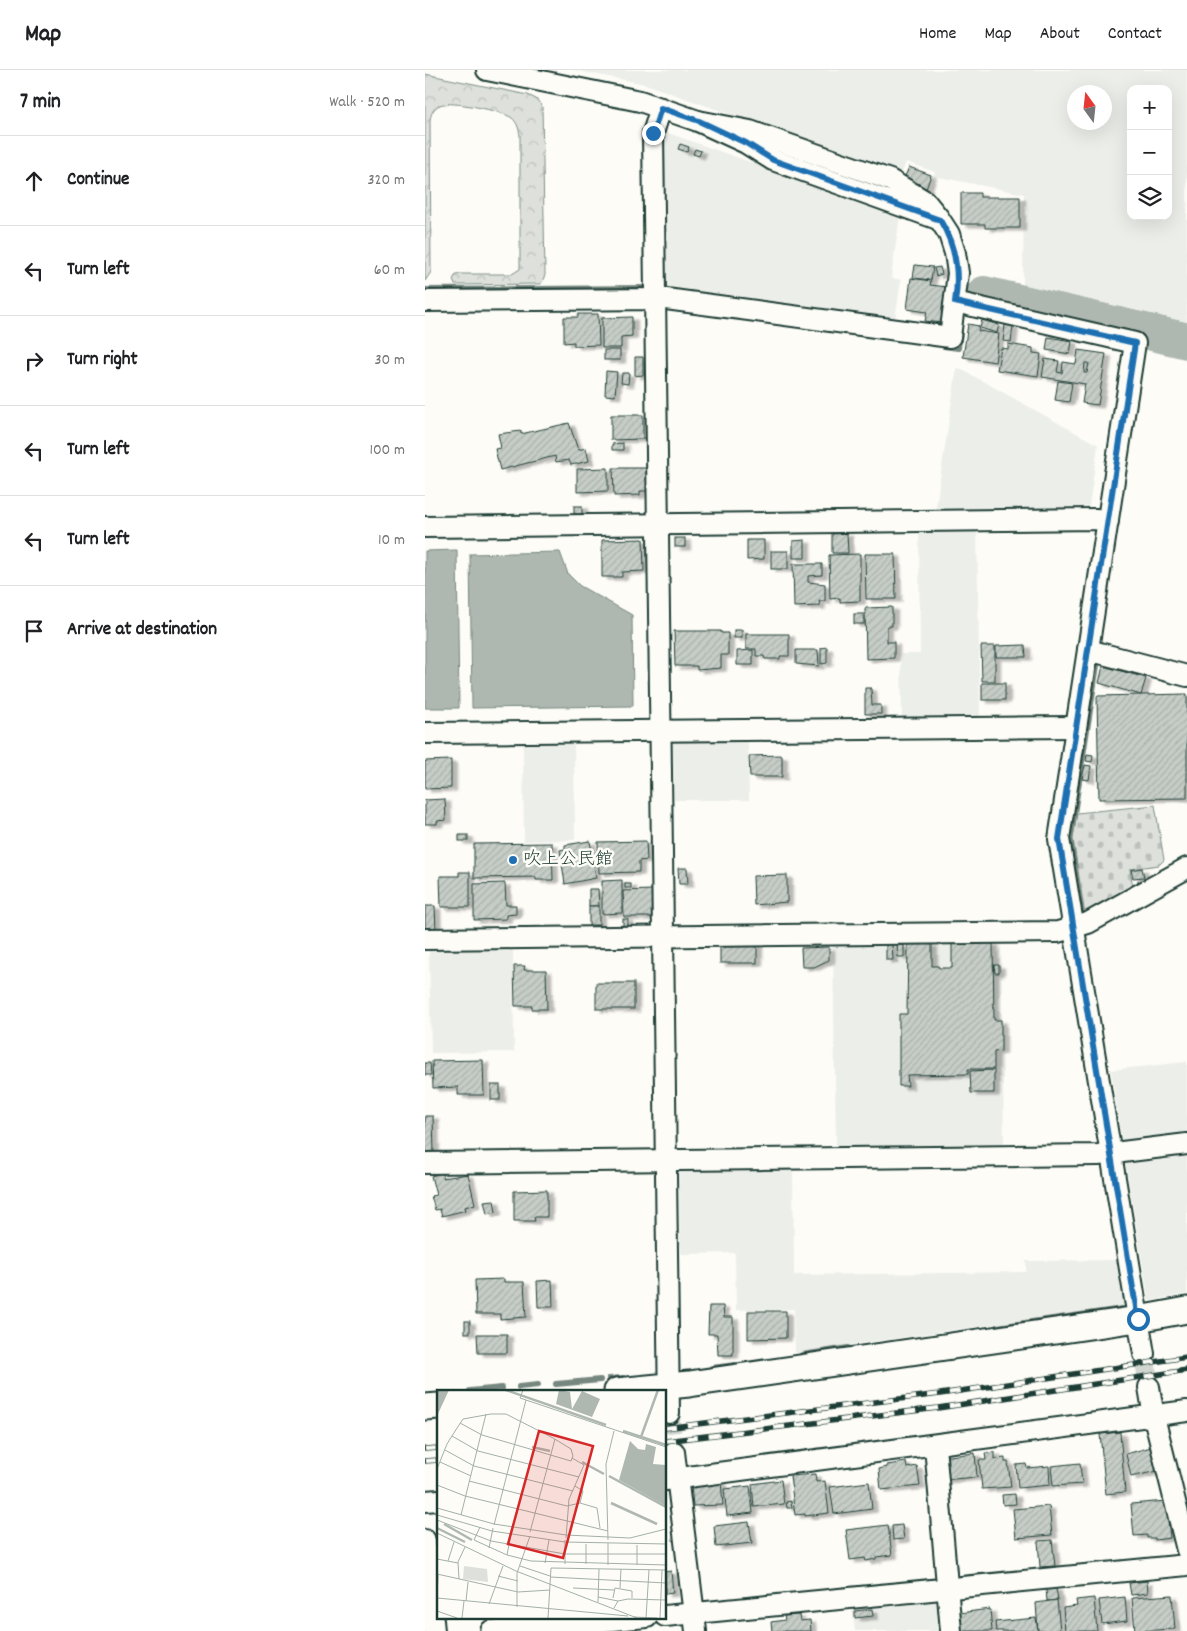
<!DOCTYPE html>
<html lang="en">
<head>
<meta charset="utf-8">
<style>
	:root { --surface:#fff; --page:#f6f6f6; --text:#202124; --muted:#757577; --line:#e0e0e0 }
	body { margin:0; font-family:Dekko,"Klee One",sans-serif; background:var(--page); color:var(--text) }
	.controls { position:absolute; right:15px; top:15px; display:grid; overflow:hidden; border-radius:10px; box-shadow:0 5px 20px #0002 }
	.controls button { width:45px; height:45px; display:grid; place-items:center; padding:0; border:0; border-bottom:1px solid var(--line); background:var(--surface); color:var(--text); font:25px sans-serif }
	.compass { position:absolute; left:642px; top:15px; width:45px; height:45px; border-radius:50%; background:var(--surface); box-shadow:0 5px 20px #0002; rotate:345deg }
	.stop { position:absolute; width:15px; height:15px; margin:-11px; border:4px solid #1f6fb2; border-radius:50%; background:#fff }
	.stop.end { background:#1f6fb2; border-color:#fff; box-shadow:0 1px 5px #0008 }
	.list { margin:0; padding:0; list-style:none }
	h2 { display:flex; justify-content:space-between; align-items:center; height:65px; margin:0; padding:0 20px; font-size:21px }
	h2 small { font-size:16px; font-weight:400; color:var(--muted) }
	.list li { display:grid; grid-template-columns:32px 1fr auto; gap:15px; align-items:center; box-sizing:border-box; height:90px; padding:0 20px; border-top:1px solid var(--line) }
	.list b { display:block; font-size:19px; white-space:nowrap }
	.list em { font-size:16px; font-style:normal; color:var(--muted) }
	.icon { flex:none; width:28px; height:28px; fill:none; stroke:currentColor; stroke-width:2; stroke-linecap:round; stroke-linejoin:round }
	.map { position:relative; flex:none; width:762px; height:1561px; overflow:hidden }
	header { display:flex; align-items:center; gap:30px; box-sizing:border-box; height:70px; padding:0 25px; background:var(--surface); border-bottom:1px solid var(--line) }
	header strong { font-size:24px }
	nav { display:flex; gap:28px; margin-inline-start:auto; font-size:18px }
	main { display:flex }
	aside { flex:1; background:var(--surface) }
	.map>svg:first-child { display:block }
	.built { fill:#eceee9; fill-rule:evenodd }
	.forest { fill:url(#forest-crowns); stroke:#7e8e88 }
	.cemetery { fill:url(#cemetery-stones); stroke:#7e8e88 }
	.water { fill:#aeb8b1; stroke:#75877f }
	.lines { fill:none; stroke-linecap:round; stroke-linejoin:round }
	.stream { stroke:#75877f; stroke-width:6 }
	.river { stroke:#aeb8b1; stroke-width:36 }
	.building { fill:url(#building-hatch); stroke:#1f3d34; fill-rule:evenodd; filter:url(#shadow) }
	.minor-tunnel { stroke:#d1d6d0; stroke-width:20; stroke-dasharray:20 10; stroke-linecap:butt }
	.minor-casing { stroke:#1f3d34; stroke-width:24 }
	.tertiary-casing { stroke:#1f3d34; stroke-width:29 }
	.minor { stroke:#fdfcf7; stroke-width:20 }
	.tertiary { stroke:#fdfcf7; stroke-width:25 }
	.rail-casing { stroke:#1f3d34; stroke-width:5.5 }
	.rail { stroke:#fdfcf7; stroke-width:4; stroke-dasharray:11; stroke-linecap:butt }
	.route { stroke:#1f6fb2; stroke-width:6 }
	.poi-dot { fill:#1f6fb2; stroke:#fdfcf7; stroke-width:2 }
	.labels { text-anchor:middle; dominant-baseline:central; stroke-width:5; stroke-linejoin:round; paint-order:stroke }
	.poi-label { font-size:18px; fill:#1f3d34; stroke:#fdfcf7; text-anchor:start }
	.inset-river { fill:none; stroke:#aeb8b1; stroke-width:2.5 }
	.inset-road { fill:none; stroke:#a4b0a9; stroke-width:1 }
	.view { fill:#d62828; fill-opacity:0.15; stroke:#d62828; stroke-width:2.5 }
	.inset-edge { fill:none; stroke:#1f3d34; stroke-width:2.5 }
</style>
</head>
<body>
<header>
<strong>Map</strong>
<nav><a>Home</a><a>Map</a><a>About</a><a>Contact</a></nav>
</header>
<main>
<aside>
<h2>7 min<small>Walk · 520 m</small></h2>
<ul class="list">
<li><svg class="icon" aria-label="ahead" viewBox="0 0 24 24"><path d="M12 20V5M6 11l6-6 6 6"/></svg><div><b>Continue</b></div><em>320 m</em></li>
<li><svg class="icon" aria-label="left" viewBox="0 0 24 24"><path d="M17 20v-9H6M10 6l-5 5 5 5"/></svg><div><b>Turn left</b></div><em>60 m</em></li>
<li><svg class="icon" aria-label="right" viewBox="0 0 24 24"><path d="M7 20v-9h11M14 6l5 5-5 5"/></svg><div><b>Turn right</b></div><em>30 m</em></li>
<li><svg class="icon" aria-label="left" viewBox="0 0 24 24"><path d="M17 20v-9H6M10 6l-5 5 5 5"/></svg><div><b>Turn left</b></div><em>100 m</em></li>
<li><svg class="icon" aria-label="left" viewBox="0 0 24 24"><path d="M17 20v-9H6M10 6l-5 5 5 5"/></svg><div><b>Turn left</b></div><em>10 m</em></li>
<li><svg class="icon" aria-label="arrive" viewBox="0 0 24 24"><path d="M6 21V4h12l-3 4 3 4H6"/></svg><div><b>Arrive at destination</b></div></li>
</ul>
</aside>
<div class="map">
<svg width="762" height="1561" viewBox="0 0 762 1561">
	<defs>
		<pattern id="forest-crowns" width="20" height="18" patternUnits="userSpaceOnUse" patternTransform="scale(1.25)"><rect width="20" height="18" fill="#dde0db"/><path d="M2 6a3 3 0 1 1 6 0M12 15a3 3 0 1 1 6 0" fill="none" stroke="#bdc1bd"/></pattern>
		<pattern id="cemetery-stones" width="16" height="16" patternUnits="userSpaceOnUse" patternTransform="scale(1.25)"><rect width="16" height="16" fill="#dde0db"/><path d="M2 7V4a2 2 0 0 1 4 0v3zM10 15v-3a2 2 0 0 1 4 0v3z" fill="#bdc1bd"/></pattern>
		<pattern id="building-hatch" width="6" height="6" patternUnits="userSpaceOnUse" patternTransform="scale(1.25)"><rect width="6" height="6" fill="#c6cdc7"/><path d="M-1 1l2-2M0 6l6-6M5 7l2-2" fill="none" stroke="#aab1ac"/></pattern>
		<filter id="shadow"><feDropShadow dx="5.5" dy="3" stdDeviation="1" flood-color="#0004"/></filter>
	</defs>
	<rect width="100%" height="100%" fill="#fdfcf7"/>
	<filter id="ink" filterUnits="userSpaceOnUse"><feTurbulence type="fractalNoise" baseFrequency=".02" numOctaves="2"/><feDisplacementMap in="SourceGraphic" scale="10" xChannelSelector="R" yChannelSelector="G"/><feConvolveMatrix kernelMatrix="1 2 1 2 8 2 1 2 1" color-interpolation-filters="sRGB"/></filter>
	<g filter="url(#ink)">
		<g class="built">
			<path d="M148,0H762V253L598,215L599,124L509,106L510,102L481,92L476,105L220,14ZM706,19H743V146H706ZM650,22H680V52H650Z"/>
			<polygon points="240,62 475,145 466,208 476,210 470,250 262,225 263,221 237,217 235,65"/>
			<polygon points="532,297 673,375 663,442 510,443"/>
			<polygon points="552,458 555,648 477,649 476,584 495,584 494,459"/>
			<polygon points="323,669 324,730 249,730 248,670"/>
			<polygon points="149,671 150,770 99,771 98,672"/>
			<polygon points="576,871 579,1076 411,1078 408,873"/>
			<polygon points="88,877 89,982 6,983 4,878"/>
			<polygon points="762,992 762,1065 697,1071 686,1000"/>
			<polygon points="762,1083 762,1224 724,1231 700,1090"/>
			<polygon points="368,1098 369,1205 601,1202 601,1191 694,1190 701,1235 370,1283 369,1239 311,1240 310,1183 255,1184 254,1099"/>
			<polygon points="513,1528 518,1532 520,1561 430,1561 427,1536"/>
		</g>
		<g class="forest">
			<path d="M0,4L103,25L111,29L117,36L120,205L116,214L30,215L28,210L30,206L34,204H87L95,199V65C94,59 92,52 87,48C78,41 25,30 15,35C8,38 6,44 5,50L6,202L0,211Z"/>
			<polygon points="604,217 762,253 762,266 602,229 598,226 597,221 600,218"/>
		</g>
		<polygon class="cemetery" points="730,735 739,790 734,795 705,799 708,818 660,845 648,769 652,743"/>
		<g class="water">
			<polygon points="32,480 34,638 0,638 0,481"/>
			<polygon points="135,482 143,504 155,516 207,545 208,636 47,638 45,484"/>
		</g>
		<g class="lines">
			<g class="stream">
				<polyline points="0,220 222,218 224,220"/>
				<polyline points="557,226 559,224"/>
				<polyline points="519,276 533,278 535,262"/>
				<polyline points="656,841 645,769 672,595"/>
				<polyline points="572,1257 697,1239"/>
				<polyline points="377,1285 423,1278"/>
				<polyline points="287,1298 310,1295"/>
				<polyline points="184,1309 198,1308"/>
				<polyline points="131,1314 175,1310"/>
				<polyline points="94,1317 113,1315"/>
				<polyline points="45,1321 77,1318"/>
			</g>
			<polyline class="river" points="559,224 762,271"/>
		</g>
		<g class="building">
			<polygon points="255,74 264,77 262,82 253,79"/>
			<polygon points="270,79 276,81 274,86 268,84"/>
			<polygon points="484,97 506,105 501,119 478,111"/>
			<polygon points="536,123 555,123 555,127 595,127 595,158 560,158 560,154 536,154"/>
			<polygon points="490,195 508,197 506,210 488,208"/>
			<polygon points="515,197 517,204 511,206 509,198"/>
			<polygon points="486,208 506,211 505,215 523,217 518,253 500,251 502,242 482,239"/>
			<polygon points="153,244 173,244 174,275 149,276 149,272 139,273 139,247 153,247"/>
			<polygon points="207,247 207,266 196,267 196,278 177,278 177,248"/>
			<polygon points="557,250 574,255 572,263 555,258"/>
			<polygon points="543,254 554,256 553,261 574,264 570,292 538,287"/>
			<polygon points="580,255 588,256 586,272 578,271"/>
			<polygon points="623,267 647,271 645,284 621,280"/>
			<polygon points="583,274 608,278 608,283 616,284 613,306 572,300 576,278 583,279"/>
			<rect x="179" y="280" width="16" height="10"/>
			<path d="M653,280L681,284L673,335L657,333L660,314L617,307L620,289L634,291L632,302L637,303L638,292L651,294ZM660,293H664L662,303H659Z"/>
			<polygon points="210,287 218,287 218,305 210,306"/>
			<polygon points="181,301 192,302 190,326 180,325"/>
			<polygon points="197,303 204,303 203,314 196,313"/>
			<polygon points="633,311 647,313 644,332 630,330"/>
			<polygon points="186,345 218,345 218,369 186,370"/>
			<polygon points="144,353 153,380 161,378 164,391 146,395 144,390 131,392 130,386 75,400 70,379 76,378 73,364 96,361 96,364"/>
			<polygon points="198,373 198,380 187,380 187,374"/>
			<polygon points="183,398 183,421 152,422 152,399"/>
			<polygon points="188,398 222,398 222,421 215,421 215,425 189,426"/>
			<rect x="149" y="436" width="8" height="8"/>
			<polygon points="422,463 423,483 407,483 407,464"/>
			<rect x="250" y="468" width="10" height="9"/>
			<polygon points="218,469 219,501 197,502 197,507 177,507 177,470"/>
			<polygon points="322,470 339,470 339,489 322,490"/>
			<polygon points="380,470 380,488 368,488 368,471"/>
			<rect x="346" y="481" width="17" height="18"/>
			<polygon points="435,484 435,531 415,532 415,528 405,529 404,485"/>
			<polygon points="440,484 470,484 471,529 441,529"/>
			<polygon points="368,494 397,494 397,505 383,506 383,512 400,514 400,531 394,531 395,536 369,537"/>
			<polygon points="467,537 467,556 462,556 462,572 469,572 469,588 441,589 440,538"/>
			<rect x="429" y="544" width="10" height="10"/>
			<rect x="309" y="560" width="8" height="8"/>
			<polygon points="249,561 296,561 296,563 303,563 303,585 296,585 296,598 272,600 272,596 250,596"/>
			<polygon points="321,564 364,564 364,586 355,586 355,589 340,589 339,586 331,586 331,579 321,579"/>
			<polygon points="600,575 601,587 571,587 571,576"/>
			<polygon points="556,576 570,576 570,611 557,611"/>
			<polygon points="402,577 402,593 396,594 396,578"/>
			<polygon points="328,580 328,595 312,595 312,581"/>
			<polygon points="371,580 393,580 394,596 371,594"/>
			<polygon points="678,596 721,608 716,625 674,613"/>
			<rect x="557" y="613" width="23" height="17"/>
			<polygon points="440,618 446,618 447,635 456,635 456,644 440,644"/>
			<polygon points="762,624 762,728 674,729 672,626"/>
			<polygon points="662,684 668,685 667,692 661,691"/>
			<polygon points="357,685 357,707 325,707 324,686"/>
			<polygon points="26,690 26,718 0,719 0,691"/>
			<polygon points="660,695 666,696 664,710 657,709"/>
			<polygon points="20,729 21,750 12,751 12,754 0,754 0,730"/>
			<rect x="34" y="765" width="9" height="6"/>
			<polygon points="165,771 171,808 140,814 135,780 140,779 140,775"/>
			<polygon points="221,771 222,790 214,791 214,802 174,803 173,772"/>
			<polygon points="127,773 128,810 111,810 111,807 49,808 49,774"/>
			<polygon points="253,798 262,798 263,814 254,814"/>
			<polygon points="717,798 719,807 708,808 706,800"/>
			<polygon points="34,802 45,802 45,837 16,837 15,806 34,806"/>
			<polygon points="362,805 362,832 329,835 328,806"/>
			<polygon points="197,810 197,843 177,844 177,811"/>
			<polygon points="80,813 81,835 91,835 91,844 81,845 81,849 49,850 49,814"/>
			<rect x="200" y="814" width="6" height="4"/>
			<polygon points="164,819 173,819 174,836 164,836"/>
			<polygon points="227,820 228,847 199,847 198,821"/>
			<polygon points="0,836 10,836 11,861 0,861"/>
			<rect x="164" y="836" width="10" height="19"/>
			<rect x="198" y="849" width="5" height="9"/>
			<rect x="295" y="873" width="37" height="20"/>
			<polygon points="568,873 569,950 576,950 576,981 569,982 569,999 543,999 543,1004 482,1005 483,1016 474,1016 474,944 482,944 483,874 507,874 507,896 513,896 514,898 527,898 527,874"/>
			<polygon points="461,874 467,874 468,890 461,890"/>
			<polygon points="472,875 479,875 479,887 473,887"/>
			<polygon points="404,877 404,890 389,897 377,897 376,878"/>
			<polygon points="569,895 574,895 574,903 570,903"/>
			<polygon points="89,896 100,896 99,900 121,900 122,939 107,939 107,936 90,936"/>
			<rect x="171" y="913" width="38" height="26"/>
			<polygon points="58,990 59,1025 33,1025 33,1017 8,1018 7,991"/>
			<polygon points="0,993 5,993 6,1005 0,1005"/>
			<polygon points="569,1000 569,1023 546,1023 545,1001"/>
			<rect x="66" y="1015" width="9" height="15"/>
			<polygon points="0,1046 8,1046 9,1083 0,1083"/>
			<polygon points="17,1103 18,1108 43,1104 50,1134 40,1137 41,1140 17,1146 15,1139 10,1140 6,1126 11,1125 6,1106"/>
			<polygon points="122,1120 122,1147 109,1147 110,1151 89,1151 89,1121"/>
			<polygon points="69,1130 71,1142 62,1144 59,1131"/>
			<polygon points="79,1209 79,1212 99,1212 101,1247 75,1249 75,1244 51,1244 50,1210"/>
			<polygon points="127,1210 128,1237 113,1237 112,1211"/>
			<polygon points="284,1236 298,1236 299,1247 308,1247 308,1285 293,1285 292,1264 283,1264"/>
			<polygon points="323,1241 361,1241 361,1268 323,1269"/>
			<rect x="40" y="1251" width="5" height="12"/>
			<polygon points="52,1264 82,1264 82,1283 53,1283"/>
			<polygon points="695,1362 700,1422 681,1424 675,1364"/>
			<polygon points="726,1377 732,1401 706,1407 701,1384"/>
			<polygon points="570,1382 570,1389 580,1388 580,1392 583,1392 586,1417 557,1419 554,1390 561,1390 560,1383"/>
			<polygon points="550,1383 552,1407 518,1410 516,1387"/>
			<polygon points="481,1392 482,1398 492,1396 495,1416 456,1420 454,1399 462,1397 462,1395"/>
			<polygon points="655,1393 657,1414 628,1416 626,1396"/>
			<polygon points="601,1394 602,1398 624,1396 625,1415 593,1418 591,1395"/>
			<polygon points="390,1404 391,1412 400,1411 404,1443 380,1446 380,1444 370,1445 365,1406"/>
			<polygon points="356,1410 359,1434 329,1437 327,1414"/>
			<polygon points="296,1411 298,1435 268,1436 266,1415"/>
			<polygon points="444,1412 447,1439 409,1444 405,1417"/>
			<polygon points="325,1416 328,1443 302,1446 299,1419"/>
			<polygon points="590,1424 591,1434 578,1435 577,1425"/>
			<polygon points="366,1431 367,1438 362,1438 361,1432"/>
			<polygon points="741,1431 745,1468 730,1470 730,1468 722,1468 722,1465 709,1466 706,1434"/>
			<polygon points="624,1436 627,1465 591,1468 588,1439"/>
			<polygon points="324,1452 327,1473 291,1477 289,1456"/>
			<polygon points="463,1455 467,1485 451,1487 451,1489 441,1491 440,1488 425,1490 421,1460"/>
			<polygon points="477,1455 479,1469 468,1470 467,1456"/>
			<polygon points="627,1470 630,1496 615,1497 613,1471"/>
			<polygon points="246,1501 248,1523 240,1524 240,1502"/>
			<polygon points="722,1511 723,1523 706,1525 704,1513"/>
			<polygon points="631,1518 633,1530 622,1531 621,1519"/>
			<polygon points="747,1525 750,1559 710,1561 707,1528"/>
			<polygon points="700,1527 702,1551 677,1554 674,1530"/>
			<polygon points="669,1528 672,1561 640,1561 638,1538 652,1536 651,1530"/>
			<polygon points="632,1530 635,1561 613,1561 611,1533"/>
			<polygon points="447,1539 448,1546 430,1548 430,1541"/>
			<polygon points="565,1539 567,1561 535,1561 534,1543"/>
			<polygon points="374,1545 375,1551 385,1550 386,1561 347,1561 346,1552 360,1550 359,1546"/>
			<polygon points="611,1548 613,1561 571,1561 570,1552"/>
		</g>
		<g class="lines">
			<g class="minor-tunnel">
				<polyline points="719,1284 724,1317"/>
				<polyline points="244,1343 249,1382"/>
			</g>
			<defs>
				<g id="minor">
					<polyline points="62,0 215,31 273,51 321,73 348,90 513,149"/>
					<polyline points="236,38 228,63 244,1343"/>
					<polyline points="0,231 241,229 525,267 533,203 530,183 524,164 513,147 500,131 465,110 325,61 273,51"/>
					<polyline points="530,232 710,273 634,769 719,1284"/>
					<polyline points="0,457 672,449 683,451"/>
					<polyline points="663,580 762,606"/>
					<polyline points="0,663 651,657"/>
					<polyline points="0,869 633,862 663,853 762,798"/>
					<polyline points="0,1093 673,1085 762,1074"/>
					<polyline points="724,1317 729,1347 762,1480"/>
					<polyline points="510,1376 526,1561"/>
					<polyline points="249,1382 271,1561"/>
					<polyline points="240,1410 762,1341"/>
					<polyline points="0,1431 14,1430"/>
					<polyline points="0,1470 9,1561"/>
					<polyline points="240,1546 762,1495"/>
					<polyline points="66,1561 222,1547"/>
				</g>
				<g id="tertiary">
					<polyline points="192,1321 264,1314 713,1249 762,1240"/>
					<polyline points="0,1337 14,1336"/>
				</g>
			</defs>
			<use href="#minor" class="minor-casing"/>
			<use href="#tertiary" class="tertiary-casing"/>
			<use href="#minor" class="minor"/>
			<use href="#tertiary" class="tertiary"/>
			<defs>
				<g id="rail">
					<polyline points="240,1358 515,1324 762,1287"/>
					<polyline points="240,1371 513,1338 762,1300"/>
					<polyline points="0,1379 14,1378"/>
					<polyline points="0,1391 14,1390"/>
				</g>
			</defs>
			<use href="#rail" class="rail-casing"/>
			<use href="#rail" class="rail"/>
		</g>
	</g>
	<g class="lines" filter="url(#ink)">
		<path class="route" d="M228,63L236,38L274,51L321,73L348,90L515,150C531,176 535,202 530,232L710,273L634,769L713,1249"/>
	</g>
	<circle class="poi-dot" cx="88" cy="790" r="5"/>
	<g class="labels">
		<g class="poi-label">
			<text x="98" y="790">吹上公民館</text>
		</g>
	</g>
	<g transform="translate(12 1320)">
		<rect width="229" height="229" fill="#fdfcf7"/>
		<path d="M27,176L50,179L51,192L26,189Z" fill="#dde0db"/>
		<path d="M0,0H12L0,26ZM122,0L133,2L135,19L145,1L163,9L155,27L119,14ZM193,51L201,59L208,60L209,54L219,57L216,74L229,75V116L182,90Z" fill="#aeb8b1"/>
		<path class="inset-river" d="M69,0L169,35M186,41L229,55M204,47L221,0M95,57L113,61M145,72L167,84M172,86L229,117M174,113L220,134M7,134L35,150M0,138L28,152"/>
		<path class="inset-road" d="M86,0L83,8L229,57M15,46L41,61L142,87M8,60L37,76L136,101M3,72L34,86M0,79L10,54L13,49L24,32L26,29L54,24H69L116,48L134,59L136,66L134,71L45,45L23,33M32,91L130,116L143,113L160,118L163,138M0,95L28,106L171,141M138,96L146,101L143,113M0,118L57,134L129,145L193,148L229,139M0,125L55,141L128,152L229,154M24,125L49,24M0,130L54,151L128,164H229M57,135L89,10M43,137L37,150L70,165L94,171L229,175M93,142L118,49M0,143L79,181L200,228M129,148L132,109L147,75L135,68M171,150L169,74L177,41M52,158L56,138M70,165L74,144M0,169L21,173M11,171L17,152M108,173L112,150M128,174V150M149,174V154M171,175V153M200,175V155M83,176L113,186M0,184L81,202L113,200M61,186L81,191M113,187L229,193M22,189L21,172L28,157M136,198L177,200M183,198L184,179M161,207L181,211M0,208L191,226M0,208L1,185M176,208L178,198L195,201V208M29,211L31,192M161,212L162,179M52,214L66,176M80,217V183L93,146M177,218L181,211L191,209L229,210M0,221L20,228M197,227L220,228M25,228L27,211M111,228L114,178L229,180M209,228L212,180M223,228L225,180"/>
		<path class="view" d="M102,41L156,56L126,168L71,154Z"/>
		<rect width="229" height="229" class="inset-edge"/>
	</g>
</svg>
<div class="controls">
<button>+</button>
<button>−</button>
<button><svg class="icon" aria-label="layers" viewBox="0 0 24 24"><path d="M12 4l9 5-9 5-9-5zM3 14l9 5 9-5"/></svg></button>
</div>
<svg class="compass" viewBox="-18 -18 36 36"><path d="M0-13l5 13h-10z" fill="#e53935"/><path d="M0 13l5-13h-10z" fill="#757577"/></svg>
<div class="stop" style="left:713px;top:1249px"></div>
<div class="stop end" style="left:228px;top:63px"></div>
</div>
</main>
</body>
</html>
